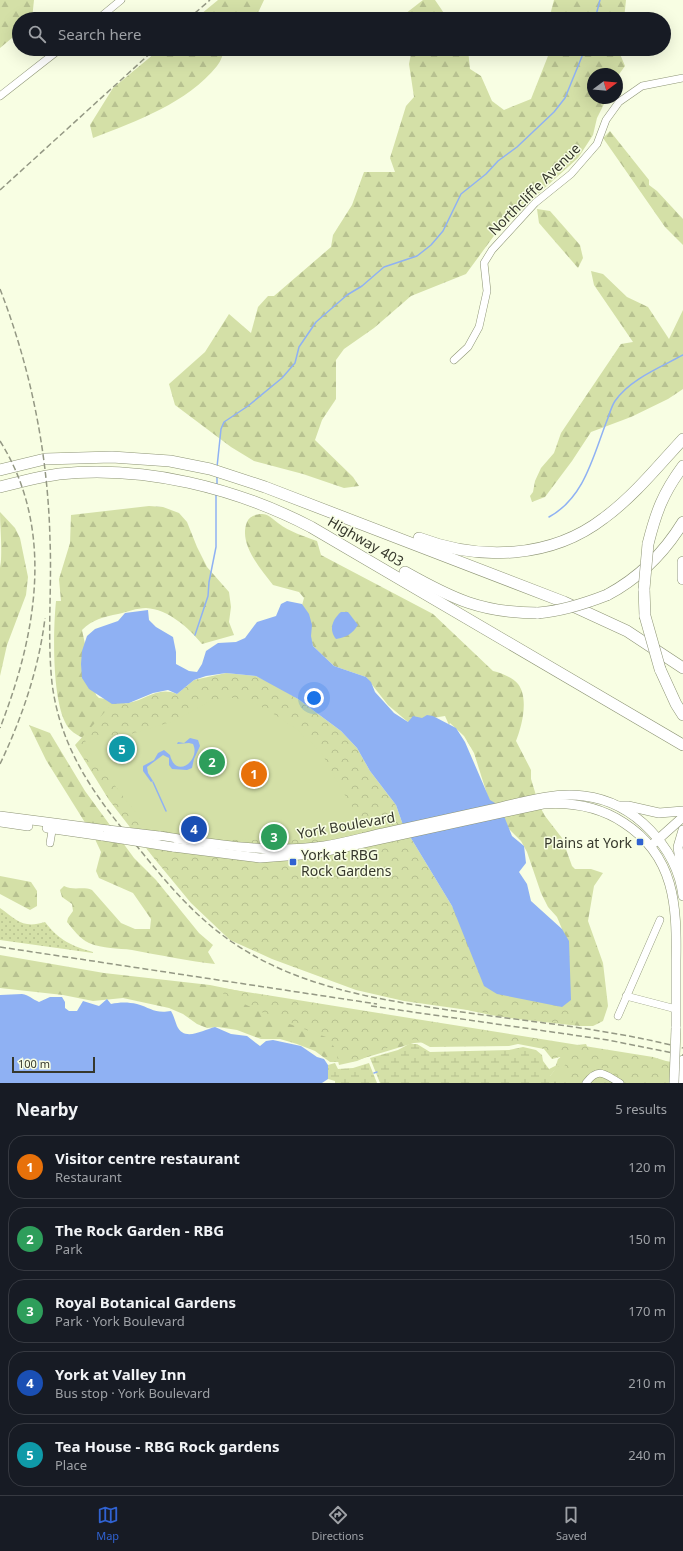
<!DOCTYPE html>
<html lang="en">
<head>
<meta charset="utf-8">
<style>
	:root { --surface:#171b24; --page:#242831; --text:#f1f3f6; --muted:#9ea1a6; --line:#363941; --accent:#3062d1 }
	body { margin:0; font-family:"Noto Sans",sans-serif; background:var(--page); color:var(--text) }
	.compass { position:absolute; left:587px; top:68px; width:36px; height:36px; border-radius:50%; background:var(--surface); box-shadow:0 4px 16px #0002; rotate:74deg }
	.scale { position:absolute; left:12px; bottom:10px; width:83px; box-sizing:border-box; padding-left:4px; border:2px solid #36382c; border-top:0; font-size:11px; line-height:14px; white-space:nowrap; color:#36382c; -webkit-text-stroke:3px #f8fee3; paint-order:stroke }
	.you { position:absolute; left:314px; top:698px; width:14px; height:14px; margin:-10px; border:3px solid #fff; border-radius:50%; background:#1a73e8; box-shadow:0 0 0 6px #1a73e833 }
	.badge { display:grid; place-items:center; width:26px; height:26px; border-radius:50%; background:var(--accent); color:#fff; font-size:13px; font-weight:700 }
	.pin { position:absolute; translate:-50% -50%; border:2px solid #fff; box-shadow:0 1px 4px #0006 }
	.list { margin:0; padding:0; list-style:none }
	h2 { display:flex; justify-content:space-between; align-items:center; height:52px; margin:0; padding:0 16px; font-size:17px }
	h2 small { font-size:13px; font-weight:400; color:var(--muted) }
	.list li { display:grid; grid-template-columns:26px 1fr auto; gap:12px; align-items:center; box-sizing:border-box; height:64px; margin:0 8px 8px; padding:0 8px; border:1px solid var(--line); border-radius:16px }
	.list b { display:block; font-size:15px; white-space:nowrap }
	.list p { margin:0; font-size:13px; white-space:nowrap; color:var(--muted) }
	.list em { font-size:13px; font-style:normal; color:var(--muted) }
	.icon { flex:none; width:22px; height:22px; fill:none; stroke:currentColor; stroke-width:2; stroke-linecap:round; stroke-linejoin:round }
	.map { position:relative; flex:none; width:683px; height:1083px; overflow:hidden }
	.search { position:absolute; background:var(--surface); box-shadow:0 4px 16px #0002; left:12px; right:12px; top:12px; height:44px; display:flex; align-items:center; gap:10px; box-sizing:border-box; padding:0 14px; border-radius:22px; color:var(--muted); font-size:15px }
	.sheet { height:412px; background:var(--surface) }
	nav { display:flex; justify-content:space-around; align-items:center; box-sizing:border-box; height:56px; border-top:1px solid var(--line); background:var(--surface); font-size:11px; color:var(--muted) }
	nav a { display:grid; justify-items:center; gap:2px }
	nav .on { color:var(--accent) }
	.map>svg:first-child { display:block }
	.grass { fill:url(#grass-dots) }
	.forest { fill:url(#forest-firs) }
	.wetland { fill:url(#wetland-marsh) }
	.park { fill:url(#park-crowns) }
	.garden { fill:#d4e0a7 }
	.water { fill:#8fb1f3 }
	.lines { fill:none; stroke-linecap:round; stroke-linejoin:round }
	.stream { stroke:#8fb1f3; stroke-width:1.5 }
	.minor-casing { stroke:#8d9475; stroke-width:8 }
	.major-casing { stroke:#8d9475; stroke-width:10 }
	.highway-casing { stroke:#8d9475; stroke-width:12 }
	.minor { stroke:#fff; stroke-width:7 }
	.major { stroke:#fff; stroke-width:9 }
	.highway { stroke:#fff; stroke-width:11 }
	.rail { stroke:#949884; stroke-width:1.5; stroke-dasharray:6 3; stroke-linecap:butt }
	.major-bridge-casing { stroke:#8d9475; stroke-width:10; stroke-linecap:butt }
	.highway-bridge-casing { stroke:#8d9475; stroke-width:12; stroke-linecap:butt }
	.major-bridge { stroke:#fff; stroke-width:9 }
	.highway-bridge { stroke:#fff; stroke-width:11 }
	.poi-dot { fill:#3062d1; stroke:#f8fee3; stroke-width:1.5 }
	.labels { text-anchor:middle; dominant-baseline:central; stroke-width:3; stroke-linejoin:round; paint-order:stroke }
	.street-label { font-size:14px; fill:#36382c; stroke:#f8fee3 }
	.poi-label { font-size:14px; fill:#36382c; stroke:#f8fee3; text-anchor:end }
</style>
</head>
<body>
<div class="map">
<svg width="683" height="1083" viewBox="0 0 683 1083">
	<defs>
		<pattern id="grass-dots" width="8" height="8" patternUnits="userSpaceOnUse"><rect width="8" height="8" fill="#d4e0a7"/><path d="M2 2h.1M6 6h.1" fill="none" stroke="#b7c190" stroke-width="1.8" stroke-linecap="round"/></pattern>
		<pattern id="forest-firs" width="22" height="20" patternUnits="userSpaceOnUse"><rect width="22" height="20" fill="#d4e0a7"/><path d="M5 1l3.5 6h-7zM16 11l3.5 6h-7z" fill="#b7c190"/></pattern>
		<pattern id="wetland-marsh" width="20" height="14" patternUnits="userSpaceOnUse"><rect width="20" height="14" fill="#d4e0a7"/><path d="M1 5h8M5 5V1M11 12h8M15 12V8" fill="none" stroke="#b7c190"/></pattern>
		<pattern id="park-crowns" width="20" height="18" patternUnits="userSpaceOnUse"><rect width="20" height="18" fill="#d4e0a7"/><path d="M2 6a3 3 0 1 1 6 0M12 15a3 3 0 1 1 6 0" fill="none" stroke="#b7c190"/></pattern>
	</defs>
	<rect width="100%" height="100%" fill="#f8fee3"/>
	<path class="grass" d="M0,908C17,920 23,929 45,922C59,940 71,946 93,952V953L0,940Z"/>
	<g class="forest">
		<polygon points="0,0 34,0 32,19 19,19 19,32 0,48"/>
		<polygon points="218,0 264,0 257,15 251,19 195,19"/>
		<polygon points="423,0 435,0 448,19 406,19 405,14"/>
		<polygon points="554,0 626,0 624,19 549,19"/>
		<path d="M160,49H225C223,54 221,61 217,66C187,103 137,121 93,138L90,125L113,88Z"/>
		<polygon points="412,49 468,49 470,69 481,76 492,101 504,110 531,99 548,56 549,49 620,49 620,54 625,66 617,77 617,74 593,74 593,98 607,98 597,118 593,135 578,158 499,229 466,274 411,296 374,328 344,349 336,360 336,399 322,420 315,440 353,477 359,486 344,488 303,474 254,461 231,447 175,405 169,384 205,352 229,314 251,333 258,307 268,296 274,296 331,247 333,235 352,205 364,172 395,172 390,158 406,106 414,97 409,64"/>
		<polygon points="610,131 649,180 649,185 657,191 683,219 683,245 665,227 603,138"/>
		<polygon points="537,209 550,211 580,245 583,258 578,268 539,223"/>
		<polygon points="591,271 603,274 627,297 648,307 669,339 683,310 683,389 668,399 631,417 591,432 572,461 545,497 532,502 530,496 533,492 535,481 541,468 554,453 561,433 621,344 633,342 594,285"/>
		<path d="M149,506L163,507L179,513L187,522L197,547L207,567L229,592L231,607L229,622L234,635L202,644C189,628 168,609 146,608C137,608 127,612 118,614C104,617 93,619 82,630L96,695L99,698L121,701L443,903L569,960L562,929L557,917L548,907L541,893L527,852L521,841L493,813L474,753L464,736L450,723L449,725L445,716L408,722L388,705L366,677L334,666L313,646L301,609L304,598L299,592L273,585C261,569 238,544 247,522C249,517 255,514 262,514C268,514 273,519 278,523C290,532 303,536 317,541L321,555L433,614L493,671C501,673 512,677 518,684C529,698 522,726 516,741L531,770V779L539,805L545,816L562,838L572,866L575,869H591L603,873L594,886L588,921L603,963L608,1006L603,1021L593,1026H580C530,1020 481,1018 434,999L85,739C77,735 69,731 65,722C52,695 53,631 56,601H61L59,579L70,543L71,515Z"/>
		<path d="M0,512L15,528L20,538L28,577L26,595L7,645L0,676V568C3,556 0,526 0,512Z"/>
		<path d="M29,725L50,733L85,791L134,858L156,880L199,933L213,945L208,952L215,964C187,961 160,955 132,950C118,948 103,949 89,943C80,939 73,929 67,922L68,918L73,911L72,904L62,897L60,890L64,886C74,891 83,886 92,890L121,923L135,929H150L151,919L133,893L99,878L96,871L101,852L94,837L46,760Z"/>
		<polygon points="0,876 31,882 37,891 37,906 30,910 0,894"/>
		<polygon points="0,955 104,973 210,985 244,992 427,1042 414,1043 351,1062 330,1062 315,1051 297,1044 280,1039 261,1039 237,1030 218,1027 207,1028 197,1024 183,1014 169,1008 123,998 93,1001 63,995 0,988"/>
		<polygon points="586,1044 593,1059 581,1083 544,1083 554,1071 558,1059 577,1045"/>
	</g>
	<g class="wetland">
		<polygon points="409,1044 417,1044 430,1052 509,1050 523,1047 536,1050 542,1055 543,1061 549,1069 561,1063 550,1076 550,1083 380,1083 370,1058 398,1050"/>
		<polygon points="335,1063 338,1069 353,1068 369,1063 377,1083 335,1083 335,1081 328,1079 328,1065"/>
	</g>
	<g class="park">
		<path d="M226,673L256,676L275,685L298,699L341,731L357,748L370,771L396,805L403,825L452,906L477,971L501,995L562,1007L571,1000L573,1025L404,1001L356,990L272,959L230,940L191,903L153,857L109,800L75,745L112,704C117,704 123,704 128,703C147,700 157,686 177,694L194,680Z"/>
		<polygon points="216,987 653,1057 666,1061 683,1064 683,1083 556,1083 566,1063 560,1057 552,1059 544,1049 518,1044 509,1046 430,1047 417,1040 408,1039 357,1061 339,1065 335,1048 326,1037 281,1021 225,995"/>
	</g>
	<polygon class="garden" points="227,697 251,701 269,711 295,728 321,752 347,799 369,832 359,832 323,839 226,840 200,834 149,830 87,749 85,739 124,736 174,721 210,701"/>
	<g class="water">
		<polygon points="287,601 302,604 309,614 312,625 311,636 313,646 334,666 366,677 371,682 375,692 394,713 408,722 413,716 422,718 427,715 433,716 456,728 465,742 490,800 500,806 512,836 524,846 526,863 519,872 527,884 531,901 562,929 569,941 571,1000 562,1007 497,994 484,986 452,906 403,825 396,805 370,771 357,748 341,731 298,699 256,676 226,673 206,676 194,680 177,694 168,690 153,693 129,703 112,704 89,689 82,678 81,664 82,651 87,636 95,629 118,621 125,613 148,610 149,620 156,627 173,637 176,652 176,664 189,671 197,672 202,664 206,651 218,643 236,642 245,638 257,622 276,616 281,604"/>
		<path d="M341,612H348L358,625C352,634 347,637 336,639C328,629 333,619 341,612Z"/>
		<path d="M190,738L198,740L200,746L194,759L192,768L187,770L172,769L169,765V758L163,755L147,767L148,773L153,781L151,782L143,771V766L154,760L158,753L164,750L170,755C176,780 201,760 193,744L189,743L177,744L178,742L184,743Z"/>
		<path d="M22,994C29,995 32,999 39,1002L50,997H62L65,1002V1008L69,1011H77L83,1001L99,1006L107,999L111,1004C120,1002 128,1002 137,1004C151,1008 155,1014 171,1011C174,1016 175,1021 177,1026C184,1042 203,1030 215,1027L231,1034L247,1036L260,1046L266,1041L273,1040L301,1046L317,1057L324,1059L328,1065V1079L322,1083H0V995Z"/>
	</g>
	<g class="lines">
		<g class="stream">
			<polyline points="595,19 600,0"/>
			<polyline points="217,467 221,429 224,422 248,406 282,378 295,363 299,347 316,322 347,295 362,286 384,267 417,256 431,245 443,231 461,194 486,174 498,161 517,147 554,112 565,98 585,49"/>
			<polyline points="217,485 217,476"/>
			<path d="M549,517C584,498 593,457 606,423C609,416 611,407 615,401C630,379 661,367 683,355"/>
			<polyline points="195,635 208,596 209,582 216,547 216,494"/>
			<polyline points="153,782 166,811"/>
			<polyline points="374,1073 377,1072"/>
		</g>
		<defs>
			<g id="minor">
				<polyline points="98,19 121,0"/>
				<polyline points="0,96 60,49"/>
				<polyline points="454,360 468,347 479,327 487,291 484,263 492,250 535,203 571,174 597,144 606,120 619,102 642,86 683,78"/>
				<polyline points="50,843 53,825"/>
				<polyline points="626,996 676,1009"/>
				<polyline points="618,1016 660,920"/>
				<path d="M586,1083C599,1066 605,1075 620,1083"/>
			</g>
			<g id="major">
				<polyline points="619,806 628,806 659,813 683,811"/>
				<polyline points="0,816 108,830"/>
				<polyline points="0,822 28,826"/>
				<polyline points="47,828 103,836"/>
				<path d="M159,836C215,844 268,854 324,846C344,843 364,837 383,833C419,825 456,817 492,809C522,802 553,792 584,796C635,802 677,848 683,896"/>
				<polyline points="654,843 683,817"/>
				<path d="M173,847L260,858L313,854L543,804C571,802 600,807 624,823C675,856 677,906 676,961C676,983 676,1005 676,1028"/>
				<polyline points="682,873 678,847 683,830"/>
				<polyline points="682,1083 683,1060"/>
			</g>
			<g id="highway">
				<polyline points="0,470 45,459 112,457 170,461 210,469 265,487 564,602 627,631 683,668"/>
				<path d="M0,487C19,482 39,477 59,474C144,465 236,488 311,527L683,745"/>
				<path d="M419,538C480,561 551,559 604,518C634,496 658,466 683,439"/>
				<path d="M648,544C656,512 663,493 683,466"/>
				<polyline points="683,562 683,579"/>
				<path d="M405,572C453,599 482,613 538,613"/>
				<polyline points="644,589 645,616"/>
				<path d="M607,595C639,578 664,553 683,522"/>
				<polyline points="660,669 676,704 683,715"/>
			</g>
		</defs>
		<use href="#minor" class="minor-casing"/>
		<use href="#major" class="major-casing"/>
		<use href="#highway" class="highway-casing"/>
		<use href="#minor" class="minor"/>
		<use href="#major" class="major"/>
		<use href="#highway" class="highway"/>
		<g class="rail">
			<polyline points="188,19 210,0"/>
			<polyline points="0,190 155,49"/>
			<path d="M0,289C31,369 48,454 50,540C52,588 47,636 52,683C60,748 95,797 136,845C165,881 194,916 232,942C293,984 364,997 435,1008C518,1021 602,1027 683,1048"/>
			<path d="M0,441C56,530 36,636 0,728"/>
			<path d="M0,764C22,718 39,668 45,618"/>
			<polyline points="0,947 377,1004"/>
			<polyline points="371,1006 608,1040 683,1055"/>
		</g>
		<defs>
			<g id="major-bridge">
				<polyline points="108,830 159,836"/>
				<polyline points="103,836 173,847"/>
				<polyline points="674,1083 676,1028"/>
			</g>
			<g id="highway-bridge">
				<polyline points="644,589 648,544"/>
				<path d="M538,613C562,611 584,604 607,595"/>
				<polyline points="645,616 660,669"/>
			</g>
		</defs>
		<use href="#major-bridge" class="major-bridge-casing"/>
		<use href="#highway-bridge" class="highway-bridge-casing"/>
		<use href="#major-bridge" class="major-bridge"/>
		<use href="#highway-bridge" class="highway-bridge"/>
	</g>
	<g class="poi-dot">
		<rect x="636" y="838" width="8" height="8" rx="2"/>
		<rect x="289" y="858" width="8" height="8" rx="2"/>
	</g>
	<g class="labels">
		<g class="street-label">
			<text transform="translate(534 189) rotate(-45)">Northcliffe Avenue</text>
			<text transform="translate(366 541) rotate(30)">Highway 403</text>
			<text transform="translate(346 825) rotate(-10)">York Boulevard</text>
		</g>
		<g class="poi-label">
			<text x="632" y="842">Plains at York</text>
			<text x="301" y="854" text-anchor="start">York at RBG<tspan x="301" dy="16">Rock Gardens</tspan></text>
		</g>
	</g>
</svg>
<svg class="compass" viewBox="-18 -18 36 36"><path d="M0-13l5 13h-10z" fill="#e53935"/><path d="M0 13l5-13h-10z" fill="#9ea1a6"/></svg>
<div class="scale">100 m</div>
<div class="you"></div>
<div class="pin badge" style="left:254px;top:774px;background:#e8710a">1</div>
<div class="pin badge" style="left:212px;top:762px;background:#2e9e5b">2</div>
<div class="pin badge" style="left:274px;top:837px;background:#2e9e5b">3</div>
<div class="pin badge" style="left:194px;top:829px;background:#1a4fb4">4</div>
<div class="pin badge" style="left:122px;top:749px;background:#0f9aa8">5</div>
<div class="search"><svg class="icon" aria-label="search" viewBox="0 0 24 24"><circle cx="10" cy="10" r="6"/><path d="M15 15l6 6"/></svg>Search here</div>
</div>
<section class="sheet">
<h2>Nearby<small>5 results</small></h2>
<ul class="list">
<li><span class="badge" style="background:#e8710a">1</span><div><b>Visitor centre restaurant</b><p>Restaurant</p></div><em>120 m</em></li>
<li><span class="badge" style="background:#2e9e5b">2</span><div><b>The Rock Garden - RBG</b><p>Park</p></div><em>150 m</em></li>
<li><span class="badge" style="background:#2e9e5b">3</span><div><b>Royal Botanical Gardens</b><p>Park · York Boulevard</p></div><em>170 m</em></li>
<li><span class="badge" style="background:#1a4fb4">4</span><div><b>York at Valley Inn</b><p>Bus stop · York Boulevard</p></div><em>210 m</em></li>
<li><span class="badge" style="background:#0f9aa8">5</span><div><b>Tea House - RBG Rock gardens</b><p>Place</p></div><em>240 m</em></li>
</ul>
</section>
<nav>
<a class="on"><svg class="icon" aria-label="map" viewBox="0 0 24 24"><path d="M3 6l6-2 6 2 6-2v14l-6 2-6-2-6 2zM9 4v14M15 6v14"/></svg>Map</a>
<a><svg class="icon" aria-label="directions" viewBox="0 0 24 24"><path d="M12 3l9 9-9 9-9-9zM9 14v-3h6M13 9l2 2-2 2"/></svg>Directions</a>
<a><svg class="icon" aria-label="saved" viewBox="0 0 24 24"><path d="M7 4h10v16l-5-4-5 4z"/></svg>Saved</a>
</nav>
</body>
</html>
